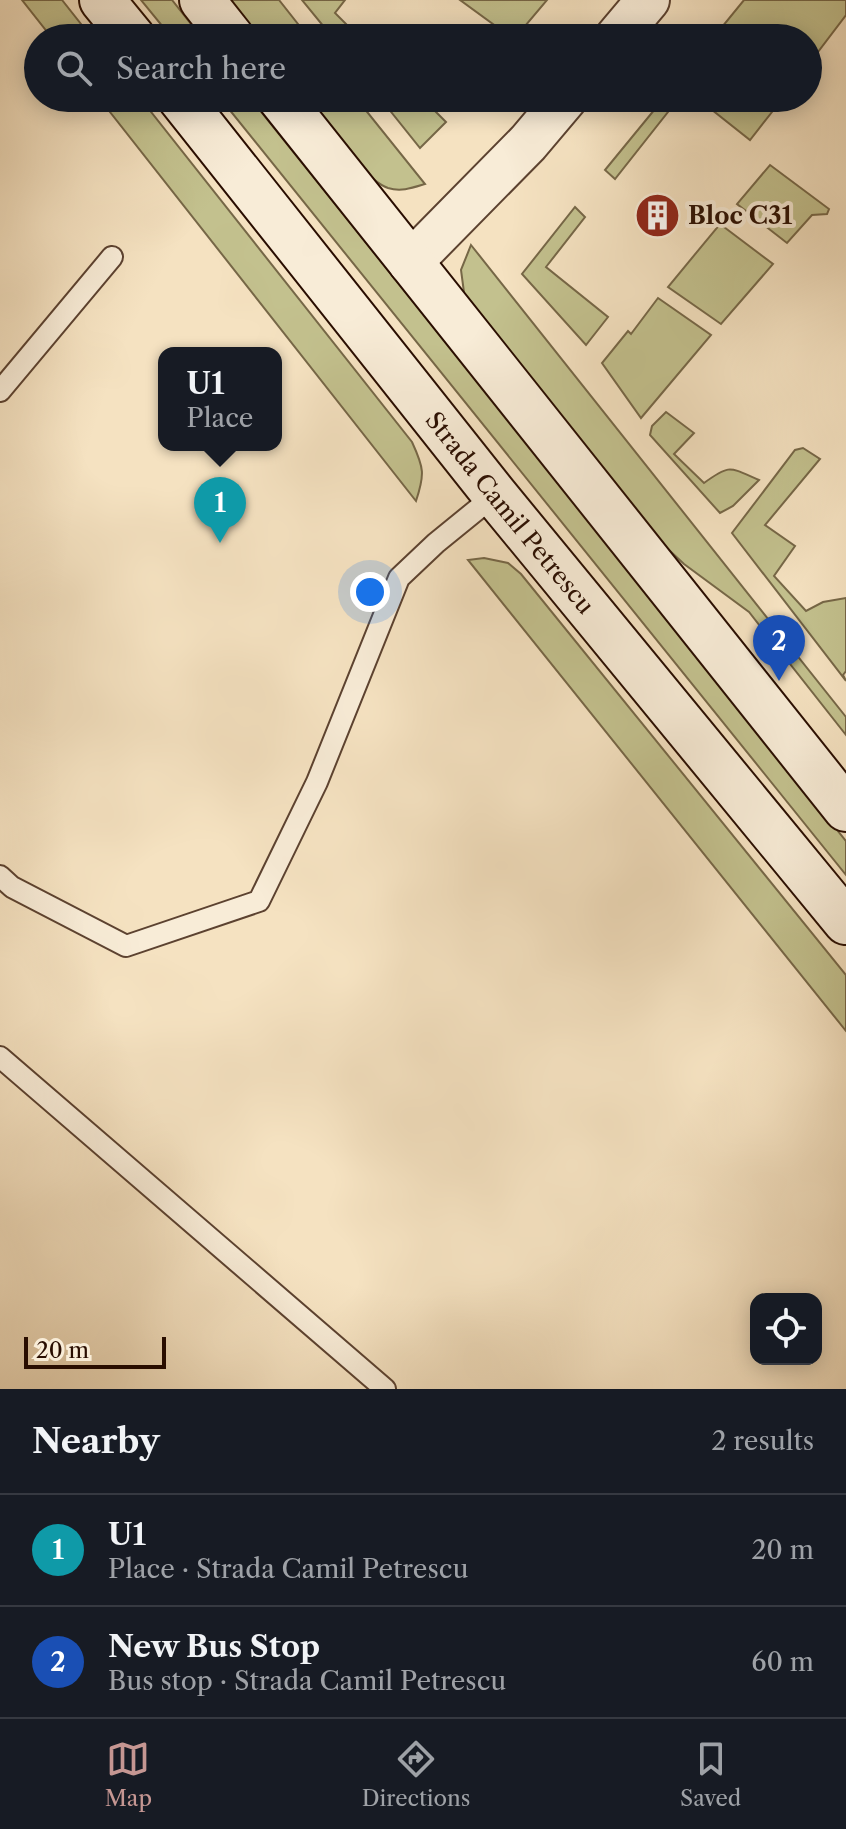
<!DOCTYPE html>
<html lang="en">
<head>
<meta charset="utf-8">
<style>
	:root { --surface:#171b24; --page:#242831; --text:#f1f3f6; --muted:#9ea1a6; --line:#363941; --accent:#c59692 }
	body { margin:0; font-family:"Libre Caslon Text",serif; background:var(--page); color:var(--text) }
	.controls { position:absolute; right:24px; bottom:24px; display:grid; overflow:hidden; border-radius:16px; box-shadow:0 4px 20px #0003 }
	.controls button { width:72px; height:72px; display:grid; place-items:center; padding:0; border:0; border-bottom:2px solid var(--line); background:var(--surface); color:var(--text); font:40px sans-serif }
	.scale { position:absolute; left:24px; bottom:20px; width:142px; box-sizing:border-box; padding-left:8px; border:4px solid #290d00; border-top:0; font-size:22px; line-height:28px; white-space:nowrap; color:#290d00; -webkit-text-stroke:6px #f8ecd7; paint-order:stroke }
	.you { position:absolute; left:370px; top:592px; width:28px; height:28px; margin:-20px; border:6px solid #fff; border-radius:50%; background:#1a73e8; box-shadow:0 0 0 12px #1a73e833 }
	.badge { display:grid; place-items:center; width:52px; height:52px; border-radius:50%; background:var(--accent); color:#fff; font-size:26px; font-weight:700 }
	.pin { position:absolute; translate:-50% -66px; filter:drop-shadow(0 2px 4px #0008) }
	.pin::after { content:''; position:absolute; top:42px; width:28px; height:24px; background:inherit; clip-path:polygon(0 0,100% 0,50% 100%) }
	.popup { position:absolute; left:158px; top:347px; width:124px; height:104px; box-sizing:border-box; display:grid; place-content:center; border-radius:16px; background:var(--surface); filter:drop-shadow(0 2px 6px #0005); font-size:26px; white-space:nowrap; color:var(--muted) }
	.popup b { font-size:30px; color:var(--text) }
	.popup::after { content:''; position:absolute; left:50%; top:100%; margin-left:-16px; border:16px solid transparent; border-top-color:var(--surface) }
	.list { margin:0; padding:0; list-style:none }
	h2 { display:flex; justify-content:space-between; align-items:center; height:104px; margin:0; padding:0 32px; font-size:34px }
	h2 small { font-size:26px; font-weight:400; color:var(--muted) }
	.list li { display:grid; grid-template-columns:52px 1fr auto; gap:24px; align-items:center; box-sizing:border-box; height:112px; padding:0 32px; border-top:2px solid var(--line) }
	.list b { display:block; font-size:30px; white-space:nowrap }
	.list p { margin:0; font-size:26px; white-space:nowrap; color:var(--muted) }
	.list em { font-size:26px; font-style:normal; color:var(--muted) }
	.icon { flex:none; width:44px; height:44px; fill:none; stroke:currentColor; stroke-width:2; stroke-linecap:round; stroke-linejoin:round }
	.map { position:relative; flex:none; width:846px; height:1389px; overflow:hidden }
	.search { position:absolute; background:var(--surface); box-shadow:0 4px 20px #0003; left:24px; right:24px; top:24px; height:88px; display:flex; align-items:center; gap:20px; box-sizing:border-box; padding:0 28px; border-radius:44px; color:var(--muted); font-size:30px }
	.sheet { height:328px; background:var(--surface) }
	nav { display:flex; justify-content:space-around; align-items:center; box-sizing:border-box; height:112px; border-top:2px solid var(--line); background:var(--surface); font-size:22px; color:var(--muted) }
	nav a { display:grid; justify-items:center; gap:4px }
	nav .on { color:var(--accent) }
	.map>svg:first-child { display:block }
	.green { fill:#c3c18e; stroke:#766747; stroke-width:2 }
	.lines { fill:none; stroke-linecap:round; stroke-linejoin:round }
	.lane-casing { stroke:#5c4230; stroke-width:24 }
	.street-casing { stroke:#5c4230; stroke-width:46 }
	.secondary-casing { stroke:#290d00; stroke-width:48 }
	.lane { stroke:#f8ecd7; stroke-width:20 }
	.street { stroke:#f8ecd7; stroke-width:42 }
	.secondary { stroke:#f8ecd7; stroke-width:44 }
	.labels { text-anchor:middle; dominant-baseline:central; stroke-width:8; stroke-linejoin:round; paint-order:stroke }
	.poi-label { font-size:24px; font-weight:bold; fill:#290d00; stroke:#f8ecd7; text-anchor:start }
	.street-label { font-size:24px; fill:#290d00; stroke:#f8ecd7 }
</style>
</head>
<body>
<div class="map">
<svg width="846" height="1389" viewBox="0 0 846 1389">
	<rect width="100%" height="100%" fill="#f5e2c1"/>
	<filter id="stains"><feTurbulence type="fractalNoise" baseFrequency=".0025" numOctaves="4"/><feColorMatrix values="0 0 0 0 .2 0 0 0 0 .09 0 0 0 0 .02 0 0 0 .5 -.17"/></filter>
	<radialGradient id="worn" r=".72"><stop offset=".6" stop-color="#630" stop-opacity="0"/><stop offset="1" stop-color="#630" stop-opacity=".3"/></radialGradient>
	<g class="green">
		<polygon points="22,0 62,0 92,38 52,38"/>
		<polygon points="141,0 172,0 202,38 172,38"/>
		<polygon points="229,0 279,0 309,38 259,38"/>
		<polygon points="302,0 345,0 335,13 360,38 333,38"/>
		<polygon points="460,0 547,0 515,38 512,38"/>
		<polygon points="744,0 846,0 846,15 808,65 808,38 713,38"/>
		<path d="M99,98H140L412,442C424,468 425,474 416,501Z"/>
		<polygon points="220,98 250,98 846,841 846,875"/>
		<path d="M306,98H356L425,184C412,188 401,192 388,188C362,179 324,120 306,98Z"/>
		<polygon points="380,98 422,98 446,122 420,148"/>
		<polygon points="664,98 679,98 615,179 605,170"/>
		<polygon points="697,98 754,98 772,112 750,140"/>
		<polygon points="770,165 829,209 827,214 812,215 787,243 737,204"/>
		<polygon points="575,207 585,217 546,267 608,317 586,345 522,274"/>
		<polygon points="720,224 773,264 721,324 668,287"/>
		<polygon points="471,245 846,717 846,735 749,612 684,564 654,536 465,300 461,270"/>
		<polygon points="658,298 711,335 641,418 602,363 628,331 631,334"/>
		<path d="M666,412L694,433L674,454L704,483C730,464 729,467 759,480L733,506L720,513L650,435L652,426Z"/>
		<polygon points="803,448 820,459 765,525 795,546 774,576 806,611 823,602 846,598 846,671 843,675 846,681 732,533 795,450"/>
		<polygon points="484,558 508,563 521,574 846,975 846,1031 468,560"/>
	</g>
	<g class="lines">
		<defs>
			<g id="lane">
				<polyline points="0,391 112,257"/>
				<polyline points="0,876 12,887 126,946 259,901 317,782 399,578 436,543 495,495"/>
				<polyline points="0,1057 385,1389"/>
			</g>
			<g id="street">
				<polyline points="616,38 648,0"/>
				<polyline points="410,263 528,143 566,98"/>
			</g>
			<g id="secondary">
				<polyline points="102,0 133,38"/>
				<polyline points="202,0 232,38"/>
				<path id="s1" d="M180,98L495,495L846,922"/>
				<polyline points="280,98 846,809"/>
			</g>
		</defs>
		<use href="#lane" class="lane-casing"/>
		<use href="#street" class="street-casing"/>
		<use href="#secondary" class="secondary-casing"/>
		<use href="#lane" class="lane"/>
		<use href="#street" class="street"/>
		<use href="#secondary" class="secondary"/>
	</g>
	<defs>
		<symbol id="building-disc" viewBox="-11 -11 22 22"><circle r="9.5" fill="#8f2418" stroke="#f8ecd7"/><path d="M-4-6H4V6H1V3H-1V6H-4ZM-2.5-4.3h1.7v1.8h-1.7ZM.8-4.3h1.7v1.8H.8ZM-2.5-1h1.7V.8h-1.7ZM.8-1h1.7V.8H.8Z" fill="#fff"/></symbol>
	</defs>
	<g fill-rule="evenodd">
		<use href="#building-disc" x="632" y="190" width="51" height="51"/>
	</g>
	<g class="labels">
		<g class="poi-label">
			<text x="688" y="215">Bloc C31</text>
		</g>
		<g class="street-label">
			<text stroke="none"><textPath href="#s1" startOffset="530">Strada Camil Petrescu</textPath></text>
		</g>
	</g>
	<rect width="100%" height="100%" filter="url(#stains)"/>
	<rect width="100%" height="100%" fill="url(#worn)"/>
</svg>
<div class="controls">
<button><svg class="icon" aria-label="locate" viewBox="0 0 24 24"><circle cx="12" cy="12" r="6"/><path d="M12 2v4M12 18v4M2 12h4M18 12h4"/></svg></button>
</div>
<div class="scale">20 m</div>
<div class="you"></div>
<div class="pin badge" style="left:220px;top:543px;background:#0f9aa8">1</div>
<div class="popup"><b>U1</b>Place</div>
<div class="pin badge" style="left:779px;top:681px;background:#1a4fb4">2</div>
<div class="search"><svg class="icon" aria-label="search" viewBox="0 0 24 24"><circle cx="10" cy="10" r="6"/><path d="M15 15l6 6"/></svg>Search here</div>
</div>
<section class="sheet">
<h2>Nearby<small>2 results</small></h2>
<ul class="list">
<li><span class="badge" style="background:#0f9aa8">1</span><div><b>U1</b><p>Place · Strada Camil Petrescu</p></div><em>20 m</em></li>
<li><span class="badge" style="background:#1a4fb4">2</span><div><b>New Bus Stop</b><p>Bus stop · Strada Camil Petrescu</p></div><em>60 m</em></li>
</ul>
</section>
<nav>
<a class="on"><svg class="icon" aria-label="map" viewBox="0 0 24 24"><path d="M3 6l6-2 6 2 6-2v14l-6 2-6-2-6 2zM9 4v14M15 6v14"/></svg>Map</a>
<a><svg class="icon" aria-label="directions" viewBox="0 0 24 24"><path d="M12 3l9 9-9 9-9-9zM9 14v-3h6M13 9l2 2-2 2"/></svg>Directions</a>
<a><svg class="icon" aria-label="saved" viewBox="0 0 24 24"><path d="M7 4h10v16l-5-4-5 4z"/></svg>Saved</a>
</nav>
</body>
</html>
